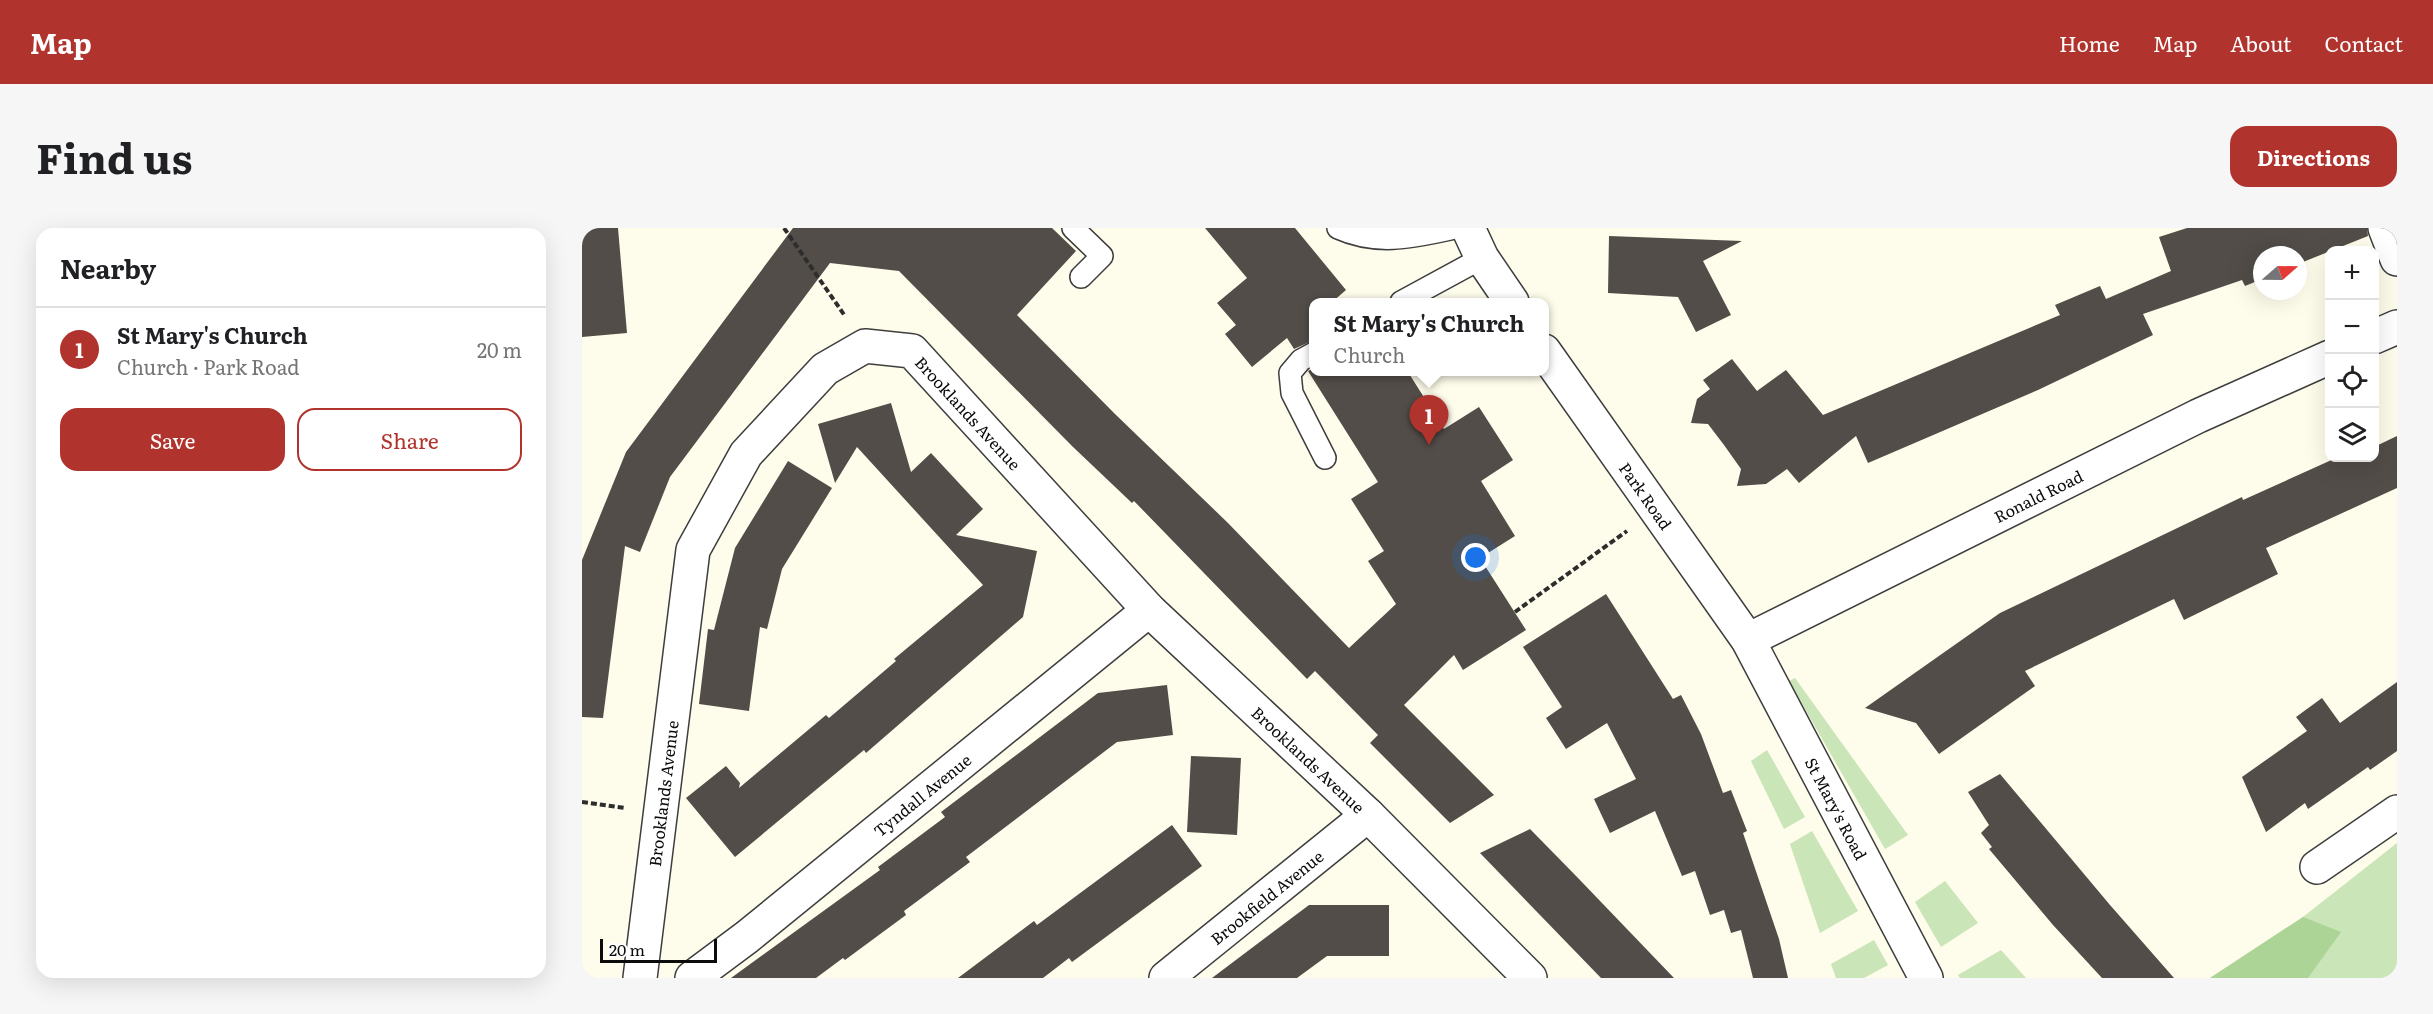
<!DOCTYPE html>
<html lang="en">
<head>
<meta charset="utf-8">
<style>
	:root { --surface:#fff; --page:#f6f6f6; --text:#202124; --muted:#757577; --line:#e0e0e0; --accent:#b0342d }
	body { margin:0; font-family:Literata,serif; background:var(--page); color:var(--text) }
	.controls { position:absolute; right:18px; top:18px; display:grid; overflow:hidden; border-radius:12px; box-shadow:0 6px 24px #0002 }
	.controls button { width:54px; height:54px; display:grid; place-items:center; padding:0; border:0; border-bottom:2px solid var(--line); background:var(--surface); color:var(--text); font:30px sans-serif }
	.compass { position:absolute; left:1671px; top:18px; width:54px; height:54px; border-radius:50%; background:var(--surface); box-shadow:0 6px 24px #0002; rotate:70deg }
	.scale { position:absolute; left:18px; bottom:15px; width:117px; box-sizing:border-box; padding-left:6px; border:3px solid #0b0b0b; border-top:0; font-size:16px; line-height:21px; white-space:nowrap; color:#0b0b0b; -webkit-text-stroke:4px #fff; paint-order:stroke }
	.you { position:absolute; left:894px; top:330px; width:21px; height:21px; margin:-15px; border:4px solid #fff; border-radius:50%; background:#1a73e8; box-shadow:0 0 0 9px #1a73e833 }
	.badge { display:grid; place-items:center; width:39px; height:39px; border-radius:50%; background:var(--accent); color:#fff; font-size:20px; font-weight:700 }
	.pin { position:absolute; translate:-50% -50px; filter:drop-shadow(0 2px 3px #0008) }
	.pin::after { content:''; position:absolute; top:32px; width:21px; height:18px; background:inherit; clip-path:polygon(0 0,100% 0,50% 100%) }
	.popup { position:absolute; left:727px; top:70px; width:240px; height:78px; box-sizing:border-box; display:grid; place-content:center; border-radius:12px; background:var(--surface); filter:drop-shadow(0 2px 4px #0005); font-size:20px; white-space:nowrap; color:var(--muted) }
	.popup b { font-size:22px; color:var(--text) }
	.popup::after { content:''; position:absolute; left:50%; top:100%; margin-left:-12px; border:12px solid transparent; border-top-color:var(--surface) }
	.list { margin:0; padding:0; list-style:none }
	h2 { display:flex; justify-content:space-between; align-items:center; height:78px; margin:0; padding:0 24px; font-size:26px }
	h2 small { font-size:20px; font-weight:400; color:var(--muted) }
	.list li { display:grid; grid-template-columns:39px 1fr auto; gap:18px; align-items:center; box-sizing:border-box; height:84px; padding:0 24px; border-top:2px solid var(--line) }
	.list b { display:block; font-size:22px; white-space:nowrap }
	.list p { margin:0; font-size:20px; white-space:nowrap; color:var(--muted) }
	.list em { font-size:20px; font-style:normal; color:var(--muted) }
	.actions { display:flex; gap:12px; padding:18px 24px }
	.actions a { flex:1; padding:14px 0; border:2px solid var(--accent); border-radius:18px; text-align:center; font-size:21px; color:var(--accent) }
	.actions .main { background:var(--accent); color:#fff }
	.icon { flex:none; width:33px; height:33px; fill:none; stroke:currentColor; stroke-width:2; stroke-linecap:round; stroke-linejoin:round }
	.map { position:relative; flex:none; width:1815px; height:750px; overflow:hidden; border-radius:18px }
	header { display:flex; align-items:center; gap:36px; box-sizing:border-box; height:84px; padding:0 30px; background:var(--accent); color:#fff }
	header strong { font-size:28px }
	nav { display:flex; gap:33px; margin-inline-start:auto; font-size:21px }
	.intro { display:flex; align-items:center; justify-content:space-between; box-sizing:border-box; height:144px; padding:0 36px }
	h1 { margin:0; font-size:42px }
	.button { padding:15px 27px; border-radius:18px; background:var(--accent); color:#fff; font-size:21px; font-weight:700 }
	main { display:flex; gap:36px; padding:0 36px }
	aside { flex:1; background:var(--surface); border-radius:18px; box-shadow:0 6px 24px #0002 }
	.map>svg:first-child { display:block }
	.green { fill:#cae5b7 }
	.forest { fill:#add497 }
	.building { fill:#524d48 }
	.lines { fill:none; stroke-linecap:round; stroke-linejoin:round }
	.service-casing { stroke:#3e3e3e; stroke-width:24 }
	.minor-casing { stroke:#3e3e3e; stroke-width:36 }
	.path { stroke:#2d2d2d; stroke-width:4; stroke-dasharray:6 3; stroke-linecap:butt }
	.service { stroke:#fff; stroke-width:21 }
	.minor { stroke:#fff; stroke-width:33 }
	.labels { text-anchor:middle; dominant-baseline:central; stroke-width:6; stroke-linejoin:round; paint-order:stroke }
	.street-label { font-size:16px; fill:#0b0b0b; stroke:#fff }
</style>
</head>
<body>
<header>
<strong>Map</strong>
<nav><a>Home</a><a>Map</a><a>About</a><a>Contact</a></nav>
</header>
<div class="intro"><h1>Find us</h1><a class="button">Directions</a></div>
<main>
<aside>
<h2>Nearby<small></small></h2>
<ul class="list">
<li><span class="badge">1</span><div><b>St Mary's Church</b><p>Church · Park Road</p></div><em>20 m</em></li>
</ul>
<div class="actions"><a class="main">Save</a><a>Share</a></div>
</aside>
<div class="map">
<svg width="1815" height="750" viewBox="0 0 1815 750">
	<rect width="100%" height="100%" fill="#fefcea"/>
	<g class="green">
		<polygon points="1213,450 1326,607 1303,621 1207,453"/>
		<polygon points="1185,522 1223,589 1202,601 1169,533"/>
		<polygon points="1230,603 1276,683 1238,705 1208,616"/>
		<polygon points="1815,615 1815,750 1628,750 1721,689"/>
		<polygon points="1363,653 1396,695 1359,719 1333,674"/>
		<polygon points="1292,712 1306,737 1282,750 1254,750 1249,736"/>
		<polygon points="1419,722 1444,750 1378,750 1376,747"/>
	</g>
	<polygon class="forest" points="1721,689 1759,704 1726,750 1628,750"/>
	<g class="building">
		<polygon points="0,0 36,0 45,105 0,109"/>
		<polygon points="211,0 470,0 494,23 435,87 533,186 646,295 767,420 814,376 786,333 802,323 769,271 796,254 726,143 732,140 732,144 826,144 862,201 897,179 931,232 899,253 933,308 898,330 944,402 881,442 872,427 822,477 912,567 868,595 788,515 796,507 733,443 725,451 552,273 550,275 490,218 317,43 248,35 88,249 58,324 43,318 21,490 0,489 0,332 44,224"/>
		<polygon points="623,0 713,0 764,62 749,75 732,75 732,112 712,121 705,110 670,139 643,106 654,97 635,75 665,50"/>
		<polygon points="1605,0 1785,0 1786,8 1716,36 1716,27 1680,27 1680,51 1663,58 1660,52 1561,86 1571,107 1456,162 1286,235 1274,208 1217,255 1205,241 1184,256 1155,258 1159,241 1142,217 1126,196 1109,195 1115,171 1128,161 1121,152 1150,131 1175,163 1204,142 1241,187 1478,87 1473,77 1518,58 1524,71 1589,43 1577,9"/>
		<polygon points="1027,8 1160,13 1121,33 1149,87 1114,104 1096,69 1026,65"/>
		<polygon points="309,175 329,244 349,225 401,281 374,307 455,323 441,389 284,525 282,522 153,629 104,570 144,538 158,555 157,560 244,487 247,490 314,433 312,431 401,357 275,219 253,255 236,196"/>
		<polygon points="1815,208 1815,260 1684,320 1696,346 1602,392 1592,371 1443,443 1453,458 1357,526 1334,495 1283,480 1418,385 1660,269 1661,272 1754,230 1792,230 1792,219"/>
		<polygon points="206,233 250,260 200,341 185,401 178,399 167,483 117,476 126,401 132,402 153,320"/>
		<polygon points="1024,366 1091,471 1099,467 1119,506 1141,565 1149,562 1165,603 1161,605 1197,711 1206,750 1171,750 1159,702 1149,705 1142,682 1128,687 1113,643 1100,648 1073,583 1028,605 1012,571 1054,551 1025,495 984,521 964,490 980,479 941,419"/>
		<polygon points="1815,454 1815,523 1788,542 1786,539 1726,581 1723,575 1684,604 1660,549 1725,503 1714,489 1740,470 1758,495"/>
		<polygon points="585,457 591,507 535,514 384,629 388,634 322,683 324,687 263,732 261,730 234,750 149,750 298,642 296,639 363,589 359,584 516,465"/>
		<polygon points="609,528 659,530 655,607 605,604"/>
		<polygon points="1418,546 1528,677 1592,750 1520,750 1471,697 1407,621 1410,619 1399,605 1407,597 1386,564"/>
		<polygon points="590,597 620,638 490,734 487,730 461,750 376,750 452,693 455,697"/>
		<polygon points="948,601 996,650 1092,750 1019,750 898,625"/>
		<polygon points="727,677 807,677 807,728 745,728 715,750 630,750"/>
	</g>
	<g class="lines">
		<defs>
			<g id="service">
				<polyline points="491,0 520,28 499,49"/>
				<path d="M756,0C796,18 831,9 873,0"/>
				<polyline points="819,74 900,30"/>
				<polyline points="732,125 719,132 708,145 710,165 743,230"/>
			</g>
			<g id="minor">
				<polyline points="886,0 900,30 930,74"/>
				<polyline points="1803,0 1815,31"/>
				<polyline points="1792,109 1815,99"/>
				<path id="s1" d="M962,123L1166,412L1344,750"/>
				<path id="s2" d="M1166,412L1616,188L1748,129"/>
				<polyline points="1735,639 1815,584"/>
				<path id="s3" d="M58,750L111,322L164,226L243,141L283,118L330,123L567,382L786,587L948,750"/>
				<path id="s4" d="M110,750L165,709L567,382"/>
				<path id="s5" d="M584,750L786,587"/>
			</g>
		</defs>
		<use href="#service" class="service-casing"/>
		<use href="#minor" class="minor-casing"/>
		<g class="path">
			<polyline points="202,0 263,88"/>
			<polyline points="933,384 1045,303"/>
			<polyline points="0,574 43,580"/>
		</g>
		<use href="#service" class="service"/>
		<use href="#minor" class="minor"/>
	</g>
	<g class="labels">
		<g class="street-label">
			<text stroke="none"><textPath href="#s3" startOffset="834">Brooklands Avenue</textPath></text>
			<text stroke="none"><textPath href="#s1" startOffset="177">Park Road</textPath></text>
			<text stroke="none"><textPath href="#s2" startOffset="324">Ronald Road</textPath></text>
			<text stroke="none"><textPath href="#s3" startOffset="1320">Brooklands Avenue</textPath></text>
			<text stroke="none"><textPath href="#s3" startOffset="186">Brooklands Avenue</textPath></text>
			<text stroke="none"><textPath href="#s4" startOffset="294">Tyndall Avenue</textPath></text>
			<text stroke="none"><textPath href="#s1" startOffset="544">St Mary's Road</textPath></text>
			<text stroke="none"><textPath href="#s5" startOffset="129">Brookfield Avenue</textPath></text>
		</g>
	</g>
</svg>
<div class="controls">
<button>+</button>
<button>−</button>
<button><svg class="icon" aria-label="locate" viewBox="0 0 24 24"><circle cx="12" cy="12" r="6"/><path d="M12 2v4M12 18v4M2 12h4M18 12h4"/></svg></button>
<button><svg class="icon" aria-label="layers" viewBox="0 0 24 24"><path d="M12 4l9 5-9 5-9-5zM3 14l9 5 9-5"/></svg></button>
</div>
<svg class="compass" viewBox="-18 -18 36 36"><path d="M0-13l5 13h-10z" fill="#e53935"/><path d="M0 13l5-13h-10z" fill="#757577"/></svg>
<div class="scale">20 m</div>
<div class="you"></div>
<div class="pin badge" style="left:847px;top:217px">1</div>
<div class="popup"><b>St Mary's Church</b>Church</div>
</div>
</main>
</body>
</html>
